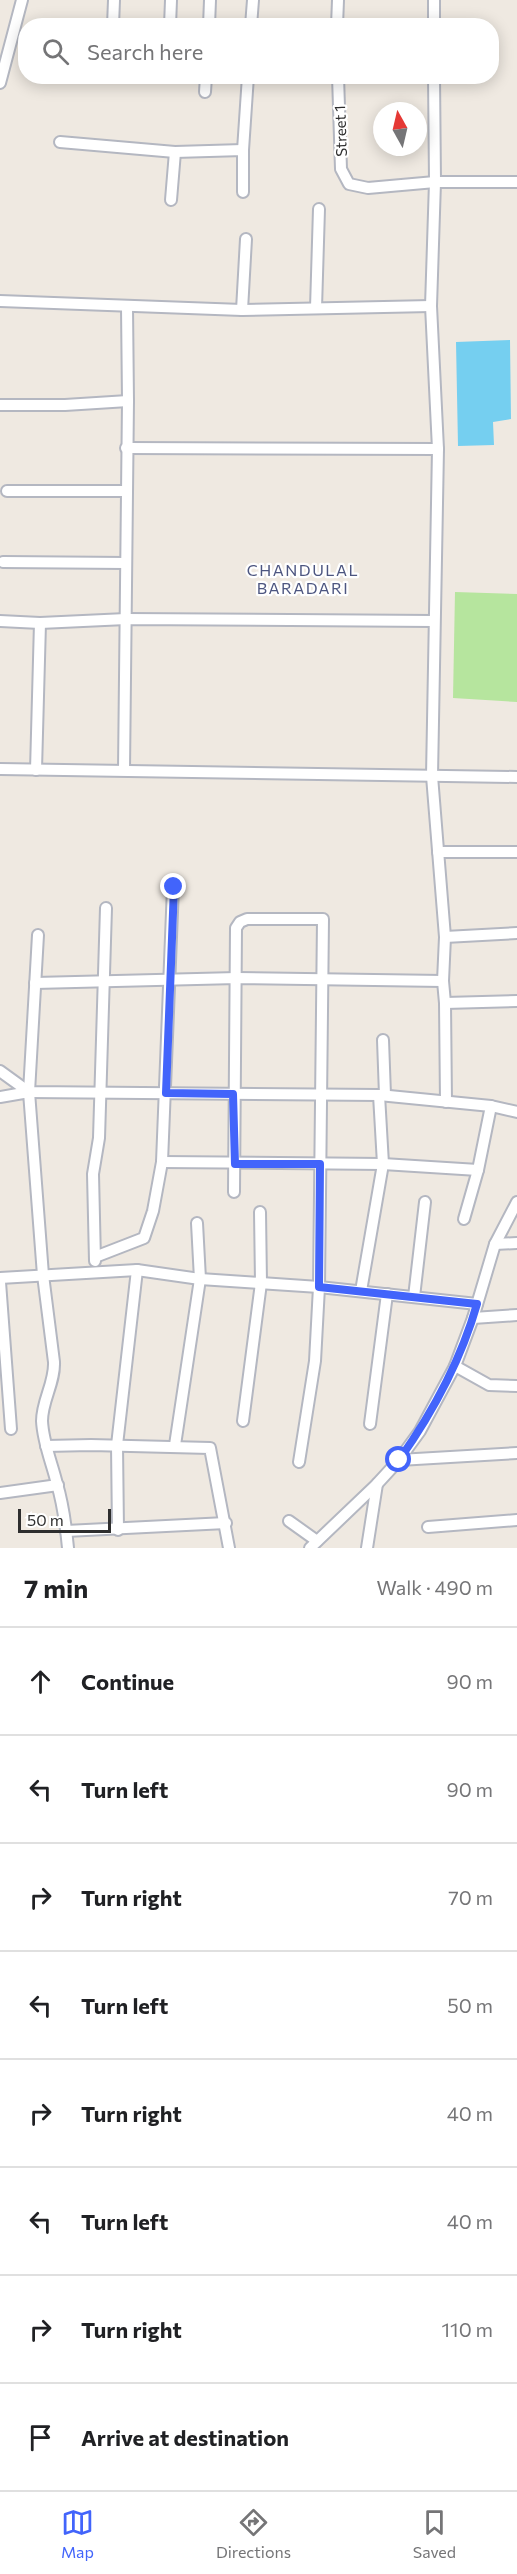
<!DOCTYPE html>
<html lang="en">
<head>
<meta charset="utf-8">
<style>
	:root { --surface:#fff; --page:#f2f2f2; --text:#202124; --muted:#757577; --line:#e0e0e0; --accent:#4264fb }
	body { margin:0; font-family:Commissioner,sans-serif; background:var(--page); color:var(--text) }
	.compass { position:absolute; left:373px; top:102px; width:54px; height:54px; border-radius:50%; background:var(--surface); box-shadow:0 3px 15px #0003; rotate:352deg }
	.scale { position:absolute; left:18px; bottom:15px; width:93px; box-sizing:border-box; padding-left:6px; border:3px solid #2e2e2e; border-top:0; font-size:16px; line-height:21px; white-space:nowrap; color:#2e2e2e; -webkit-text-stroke:4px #fff; paint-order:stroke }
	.stop { position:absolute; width:18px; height:18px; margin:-14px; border:4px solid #4264fb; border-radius:50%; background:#fff }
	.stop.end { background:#4264fb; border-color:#fff; box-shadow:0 2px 6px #0008 }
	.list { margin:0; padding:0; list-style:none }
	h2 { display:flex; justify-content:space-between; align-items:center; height:78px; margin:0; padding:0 24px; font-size:26px }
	h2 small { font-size:20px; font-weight:400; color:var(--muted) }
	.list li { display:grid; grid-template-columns:39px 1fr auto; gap:18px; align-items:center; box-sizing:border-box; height:108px; padding:0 24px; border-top:2px solid var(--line) }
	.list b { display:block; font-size:22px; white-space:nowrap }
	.list em { font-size:20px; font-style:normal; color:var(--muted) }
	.icon { flex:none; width:33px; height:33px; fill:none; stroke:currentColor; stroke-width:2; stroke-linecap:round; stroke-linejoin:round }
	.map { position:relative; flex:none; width:517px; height:1548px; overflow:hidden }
	.search { position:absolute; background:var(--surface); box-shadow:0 3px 15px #0003; left:18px; right:18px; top:18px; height:66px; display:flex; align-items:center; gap:15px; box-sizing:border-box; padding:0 21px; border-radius:24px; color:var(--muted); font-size:22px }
	.sheet { height:942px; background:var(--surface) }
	nav { display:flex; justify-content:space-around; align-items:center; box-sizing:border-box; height:84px; border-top:2px solid var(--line); background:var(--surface); font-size:16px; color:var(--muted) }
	nav a { display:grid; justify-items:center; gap:3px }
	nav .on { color:var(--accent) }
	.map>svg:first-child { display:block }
	.green { fill:#b6e59e }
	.water { fill:#75cff0 }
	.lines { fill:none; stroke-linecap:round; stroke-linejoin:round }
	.minor-casing { stroke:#b4b7c1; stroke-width:14 }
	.minor { stroke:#fff; stroke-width:10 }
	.route { stroke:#4264fb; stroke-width:8 }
	.labels { text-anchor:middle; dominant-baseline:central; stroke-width:4.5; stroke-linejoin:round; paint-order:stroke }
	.street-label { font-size:15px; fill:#2e2e2e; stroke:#fff }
	.neighbourhood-label { font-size:16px; letter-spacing:1.5px; fill:#4d5680; stroke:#fff }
</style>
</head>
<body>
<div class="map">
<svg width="517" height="1548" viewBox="0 0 517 1548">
	<rect width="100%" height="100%" fill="#efe9e1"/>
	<polygon class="green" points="455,592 517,594 517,702 453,698"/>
	<polygon class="water" points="510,340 511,419 493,422 494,445 458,446 456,342"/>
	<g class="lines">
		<defs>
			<g id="minor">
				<polyline points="434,0 434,26"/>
				<polyline points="113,26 114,0"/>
				<polyline points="170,26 171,0"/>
				<polyline points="209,26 210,0"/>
				<polyline points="251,26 253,0"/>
				<polyline points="337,26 338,0"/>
				<polyline points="338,76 341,169 349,184 368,188 435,182 517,182"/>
				<polyline points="434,76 435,182 431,306 438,449 432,776 445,937 443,981 445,1003 446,1102"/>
				<polyline points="0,83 22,0"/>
				<polyline points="205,92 206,76"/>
				<polyline points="60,142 175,152 243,150 243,192"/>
				<polyline points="243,150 248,76"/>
				<polyline points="171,200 175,152"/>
				<polyline points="0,301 242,310 431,306"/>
				<polyline points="316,308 319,209"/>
				<polyline points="242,310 246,239"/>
				<polyline points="0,405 65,405 128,401"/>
				<polyline points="126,448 438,449"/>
				<polyline points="7,491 126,491"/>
				<polyline points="3,562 126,563"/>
				<polyline points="0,621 40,623 126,619 434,621"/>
				<polyline points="0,769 517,777"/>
				<polyline points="36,770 40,623"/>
				<polyline points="124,770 128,401 127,307"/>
				<polyline points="438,852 517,852"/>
				<polyline points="445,937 517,933"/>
				<polyline points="35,983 237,978 443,981"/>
				<polyline points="445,1003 517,1001"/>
				<polyline points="383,1040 385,1095"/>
				<polyline points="0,1071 29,1092 379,1095 491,1106 517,1112"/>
				<polyline points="29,1092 38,935"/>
				<path d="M0,1097L29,1092L43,1275L54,1362C55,1383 42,1400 42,1421C43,1443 52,1463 57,1484C63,1504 66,1527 68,1548"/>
				<polyline points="162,1162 383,1164 478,1170"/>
				<polyline points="234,1192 236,928 240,922 247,919 323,919 319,1287 315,1361 299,1462"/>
				<polyline points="464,1219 478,1170 491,1106"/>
				<polyline points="495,1244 517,1243"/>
				<polyline points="95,1257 144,1238 153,1211 162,1162 173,887"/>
				<polyline points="95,1261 93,1174 99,1138 106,908"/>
				<polyline points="0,1278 137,1270 200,1279 319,1287 477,1304"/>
				<polyline points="0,1282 11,1429"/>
				<polyline points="361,1291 383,1164 379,1095"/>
				<polyline points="414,1297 425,1202"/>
				<polyline points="473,1318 517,1315"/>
				<polyline points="455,1366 489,1385 517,1386"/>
				<polyline points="243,1421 261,1283 260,1212"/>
				<polyline points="370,1424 387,1294"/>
				<polyline points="175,1445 200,1279 197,1223"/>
				<polyline points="46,1446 91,1445 210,1448 229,1548"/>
				<polyline points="399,1460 517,1453"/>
				<polyline points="0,1493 58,1485"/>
				<polyline points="289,1521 317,1541"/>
				<polyline points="428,1527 517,1520"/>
				<polyline points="118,1530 117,1445 137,1270"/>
				<polyline points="66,1531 226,1523"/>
				<polyline points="310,1548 377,1484 399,1460 420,1431 455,1366 473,1318 495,1244 517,1202"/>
				<polyline points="367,1548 377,1484"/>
			</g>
		</defs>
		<use href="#minor" class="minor-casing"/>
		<use href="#minor" class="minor"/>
	</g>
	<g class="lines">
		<path class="route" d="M174,887L166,1093L233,1094L235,1164H320L319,1287L477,1304C461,1360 433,1412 399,1460"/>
	</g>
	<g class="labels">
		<g class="street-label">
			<text transform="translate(340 131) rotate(-92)">Street 1</text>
		</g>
		<g class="neighbourhood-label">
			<text x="303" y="569">CHANDULAL<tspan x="303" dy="18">BARADARI</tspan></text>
		</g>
	</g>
</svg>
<svg class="compass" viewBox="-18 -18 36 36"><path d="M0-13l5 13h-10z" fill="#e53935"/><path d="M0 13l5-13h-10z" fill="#757577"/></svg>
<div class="scale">50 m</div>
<div class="stop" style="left:399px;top:1460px"></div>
<div class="stop end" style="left:174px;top:887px"></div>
<div class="search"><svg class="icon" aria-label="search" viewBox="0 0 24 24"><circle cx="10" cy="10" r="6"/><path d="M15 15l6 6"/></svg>Search here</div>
</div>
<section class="sheet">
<h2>7 min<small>Walk · 490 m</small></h2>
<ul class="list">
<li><svg class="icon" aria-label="ahead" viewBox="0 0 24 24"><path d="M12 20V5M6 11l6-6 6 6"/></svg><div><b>Continue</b></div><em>90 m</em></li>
<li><svg class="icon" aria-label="left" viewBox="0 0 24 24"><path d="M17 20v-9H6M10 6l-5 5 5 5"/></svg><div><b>Turn left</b></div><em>90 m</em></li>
<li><svg class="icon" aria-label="right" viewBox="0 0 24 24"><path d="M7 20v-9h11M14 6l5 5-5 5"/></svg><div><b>Turn right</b></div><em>70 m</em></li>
<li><svg class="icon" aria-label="left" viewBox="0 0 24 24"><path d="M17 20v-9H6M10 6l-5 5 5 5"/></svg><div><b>Turn left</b></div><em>50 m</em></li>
<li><svg class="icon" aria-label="right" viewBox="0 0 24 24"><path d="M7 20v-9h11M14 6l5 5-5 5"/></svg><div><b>Turn right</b></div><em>40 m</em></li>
<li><svg class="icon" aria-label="left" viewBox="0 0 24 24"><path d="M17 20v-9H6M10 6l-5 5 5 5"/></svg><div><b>Turn left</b></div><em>40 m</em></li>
<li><svg class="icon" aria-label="right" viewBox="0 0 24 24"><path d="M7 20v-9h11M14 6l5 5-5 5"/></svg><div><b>Turn right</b></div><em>110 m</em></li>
<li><svg class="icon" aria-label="arrive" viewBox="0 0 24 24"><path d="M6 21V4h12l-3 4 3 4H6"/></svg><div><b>Arrive at destination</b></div></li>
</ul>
</section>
<nav>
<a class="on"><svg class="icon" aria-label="map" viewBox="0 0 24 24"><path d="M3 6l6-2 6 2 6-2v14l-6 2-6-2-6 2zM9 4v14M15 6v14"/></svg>Map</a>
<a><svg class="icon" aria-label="directions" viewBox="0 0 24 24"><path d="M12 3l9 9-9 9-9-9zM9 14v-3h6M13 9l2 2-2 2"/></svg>Directions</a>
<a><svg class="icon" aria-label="saved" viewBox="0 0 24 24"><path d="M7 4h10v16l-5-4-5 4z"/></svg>Saved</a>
</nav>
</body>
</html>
